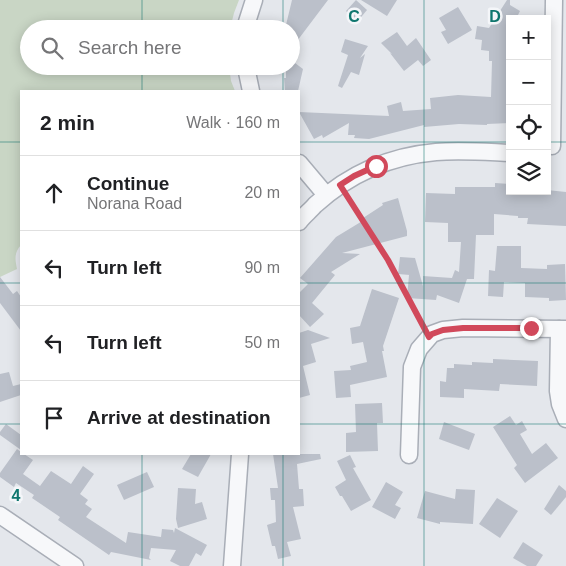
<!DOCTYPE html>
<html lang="en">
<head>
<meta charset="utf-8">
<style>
	:root { --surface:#fff; --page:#f6f6f6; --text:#202124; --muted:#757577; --line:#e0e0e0 }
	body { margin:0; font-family:Helvetica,sans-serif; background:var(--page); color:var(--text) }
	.controls { position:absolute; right:15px; top:15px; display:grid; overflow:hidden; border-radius:0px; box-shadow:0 2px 12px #0003 }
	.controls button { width:45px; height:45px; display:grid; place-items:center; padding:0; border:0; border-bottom:1px solid var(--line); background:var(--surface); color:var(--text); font:25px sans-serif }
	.stop { position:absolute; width:15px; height:15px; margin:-11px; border:4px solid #d1495b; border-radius:50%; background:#fff }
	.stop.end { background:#d1495b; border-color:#fff; box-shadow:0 1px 5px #0008 }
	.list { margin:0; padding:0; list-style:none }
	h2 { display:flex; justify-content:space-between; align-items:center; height:65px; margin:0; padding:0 20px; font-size:21px }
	h2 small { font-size:16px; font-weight:400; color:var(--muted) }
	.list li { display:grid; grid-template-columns:32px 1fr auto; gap:15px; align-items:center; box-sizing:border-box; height:75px; padding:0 20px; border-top:1px solid var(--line) }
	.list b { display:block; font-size:19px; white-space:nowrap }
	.list p { margin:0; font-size:16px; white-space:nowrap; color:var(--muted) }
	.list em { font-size:16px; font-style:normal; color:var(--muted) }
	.icon { flex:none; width:28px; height:28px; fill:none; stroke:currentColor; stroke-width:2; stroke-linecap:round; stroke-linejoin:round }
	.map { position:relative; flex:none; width:566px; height:566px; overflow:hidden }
	.search { position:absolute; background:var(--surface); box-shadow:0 2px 12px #0003; left:20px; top:20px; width:280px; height:55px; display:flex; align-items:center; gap:12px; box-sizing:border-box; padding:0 18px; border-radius:28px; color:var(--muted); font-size:19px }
	.panel { position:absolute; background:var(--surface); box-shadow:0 2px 12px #0003; left:20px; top:90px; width:280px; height:365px; border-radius:0px }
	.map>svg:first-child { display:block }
	.green { fill:#c9d6c5 }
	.building { fill:#bbc0ca }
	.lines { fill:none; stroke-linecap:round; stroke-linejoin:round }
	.minor-casing { stroke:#a9aeb7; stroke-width:19 }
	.path { stroke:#c2c5cb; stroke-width:2.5; stroke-dasharray:4 4; stroke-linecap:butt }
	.minor { stroke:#f7f8fa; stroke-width:16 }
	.route { stroke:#d1495b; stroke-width:6 }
	.grid { fill:none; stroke:#0f766e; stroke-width:1; stroke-opacity:0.55 }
	.grid-label { font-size:16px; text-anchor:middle; font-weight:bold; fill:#0f766e; stroke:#f4f6f9; stroke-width:5; stroke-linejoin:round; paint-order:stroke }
</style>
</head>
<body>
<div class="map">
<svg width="566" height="566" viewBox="0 0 566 566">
	<rect width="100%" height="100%" fill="#e4e7ec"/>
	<path class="green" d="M0,0H239L234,13L230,29H29V66H229L231,81L235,91H21V245C14,253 15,259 17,269L0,277Z"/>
	<g class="building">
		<polygon points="292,0 328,0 291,49 291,29 285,29"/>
		<polygon points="356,0 367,10 357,22 346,11"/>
		<polygon points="361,0 397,0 387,16"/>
		<polygon points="507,0 510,0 510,5 520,11 516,19 510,19 510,123 487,124 487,125 459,124 424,127 424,125 369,139 354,138 355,135 348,135 349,123 323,138 322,135 314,139 299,112 389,116 387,106 401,102 403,111 431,109 430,98 458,95 491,97 492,61 489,61 489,51 481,50 482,40 475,39 477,26 489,28"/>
		<polygon points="458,7 472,30 448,44 441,32 446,30 439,18"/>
		<polygon points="397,32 407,46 416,38 431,60 423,66 418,60 404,71 390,53 392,54 381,43"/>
		<polygon points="345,39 368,46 360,58 365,54 359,75 351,72 342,88 338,86 348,55 341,52"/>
		<polygon points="291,60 303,69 298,91 285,91 284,78 286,78 286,66 291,66"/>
		<polygon points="495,183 510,184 510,191 547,191 547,190 566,192 566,226 527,224 528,218 518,218 518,216 494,214 494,235 476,235 474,279 467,279 459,303 437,295 436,300 407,298 409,275 410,275 398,274 400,257 415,258 423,286 423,276 452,278 455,270 459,272 461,242 448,242 448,223 425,222 426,193 455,194 455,187 495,187"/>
		<polygon points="398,198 407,231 407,236 342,253 360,254 331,272 335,275 312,303 324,314 310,327 299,315 299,293 308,284 300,278 336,237 364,220 363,218 383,205 382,203"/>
		<polygon points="497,246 521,246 521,268 547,269 547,265 565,264 566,300 549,301 549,298 525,297 525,283 504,282 503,297 488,296 489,270 495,271"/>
		<polygon points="0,277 13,294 17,291 21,297 21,331 0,303"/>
		<polygon points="372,289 399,298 383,346 384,351 382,351 387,377 350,385 351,397 336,398 334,371 351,370 350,366 367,362 363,342 352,344 350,328 360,326"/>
		<polygon points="308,330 330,338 311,344 316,362 303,366 310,395 299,398 299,333"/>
		<polygon points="493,359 538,361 537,386 500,384 499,391 464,389 464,398 440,397 440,381 446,382 447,368 454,368 454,364 472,365 472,362 493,363"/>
		<polygon points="9,372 13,386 21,384 21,395 0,402 0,374"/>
		<polygon points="382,403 383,423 377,423 378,451 346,452 346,433 356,432 355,404"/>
		<polygon points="510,416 516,425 522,421 527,430 520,434 532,454 546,443 558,458 525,483 514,468 517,465 493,427"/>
		<polygon points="444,422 475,434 469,450 439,439"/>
		<polygon points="6,424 21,435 21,450 0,435 0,432"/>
		<polygon points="17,449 21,452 21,454 24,454 33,460 23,474 40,486 51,471 71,484 83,466 94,474 80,494 88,500 85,504 92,509 86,517 126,543 128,532 161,537 162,529 173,530 174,533 175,528 207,545 201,556 196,553 189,566 180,566 170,561 176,550 151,548 149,558 151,560 111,552 109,555 58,520 60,517 32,498 34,495 16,483 14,487 0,477 0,473"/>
		<polygon points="191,454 211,454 198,477 182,469"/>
		<polygon points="273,454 320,454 321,459 297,464 299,489 303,489 304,506 293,507 301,539 287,542 291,556 278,559 275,546 272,546 267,525 276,522 275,500 271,500 270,488 278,488"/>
		<polygon points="350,455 356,467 353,468 371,500 351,511 342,496 340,496 335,487 346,480 337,461"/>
		<polygon points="147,472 154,487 124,500 117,485"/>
		<polygon points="386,482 403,492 395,505 401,508 395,519 372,507"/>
		<polygon points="559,485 566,491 566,497 551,515 544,509"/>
		<polygon points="178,488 196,489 195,504 202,502 207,519 178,528 176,519"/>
		<polygon points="456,489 475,490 473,524 440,522 440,524 417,518 425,491 455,499"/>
		<polygon points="497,498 518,511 500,538 479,524"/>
		<polygon points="523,542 543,555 536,566 527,566 513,558"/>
	</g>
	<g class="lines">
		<defs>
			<g id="minor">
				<polyline points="246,29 247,22 254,0"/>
				<polyline points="246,66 247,72 251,91"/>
				<polyline points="552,146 554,0"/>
				<polyline points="299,163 326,195"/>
				<path d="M299,222C303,216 310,211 315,205C349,174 390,156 436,152C461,150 486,152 510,153"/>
				<polyline points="559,329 558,391 560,404 566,419"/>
				<polyline points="409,455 412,367 419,349 432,334 443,330 463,328 566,329"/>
				<polyline points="0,515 75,566"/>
				<polyline points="232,566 240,454"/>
			</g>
		</defs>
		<use href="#minor" class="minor-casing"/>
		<polyline class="path" points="347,197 388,261 422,324"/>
		<use href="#minor" class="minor"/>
	</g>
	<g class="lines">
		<polyline class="route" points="376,166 354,176 340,185 388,260 429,337 432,334 443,330 463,328 531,328"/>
	</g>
	<path class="grid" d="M142,0V29M283,0V29M424,0V566M142,66V91M283,66V91M0,142H21M299,142H510M547,142H566M0,283H21M299,283H566M0,424H21M299,424H566M142,454V566M283,454V566"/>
	<g class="grid-label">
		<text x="354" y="22">C</text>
		<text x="495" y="22">D</text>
		<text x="16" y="501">4</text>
	</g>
</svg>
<div class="controls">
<button>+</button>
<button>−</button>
<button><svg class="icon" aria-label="locate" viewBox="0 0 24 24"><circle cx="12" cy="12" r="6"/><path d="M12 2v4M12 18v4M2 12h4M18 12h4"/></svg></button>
<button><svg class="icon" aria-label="layers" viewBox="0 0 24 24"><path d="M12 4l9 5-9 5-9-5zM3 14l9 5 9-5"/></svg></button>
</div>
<div class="stop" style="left:376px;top:166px"></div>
<div class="stop end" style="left:531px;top:328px"></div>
<div class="search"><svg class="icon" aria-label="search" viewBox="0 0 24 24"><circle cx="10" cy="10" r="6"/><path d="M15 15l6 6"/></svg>Search here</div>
<section class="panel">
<h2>2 min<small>Walk · 160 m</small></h2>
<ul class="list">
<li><svg class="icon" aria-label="ahead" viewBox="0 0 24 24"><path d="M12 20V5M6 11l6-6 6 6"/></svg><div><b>Continue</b><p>Norana Road</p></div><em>20 m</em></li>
<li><svg class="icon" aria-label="left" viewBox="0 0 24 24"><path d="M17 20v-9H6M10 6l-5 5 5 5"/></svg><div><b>Turn left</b></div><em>90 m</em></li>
<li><svg class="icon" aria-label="left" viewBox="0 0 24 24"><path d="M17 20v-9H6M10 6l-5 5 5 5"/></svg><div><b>Turn left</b></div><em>50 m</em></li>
<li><svg class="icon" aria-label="arrive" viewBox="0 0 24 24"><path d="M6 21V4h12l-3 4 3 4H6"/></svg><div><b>Arrive at destination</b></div></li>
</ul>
</section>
</div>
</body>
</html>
